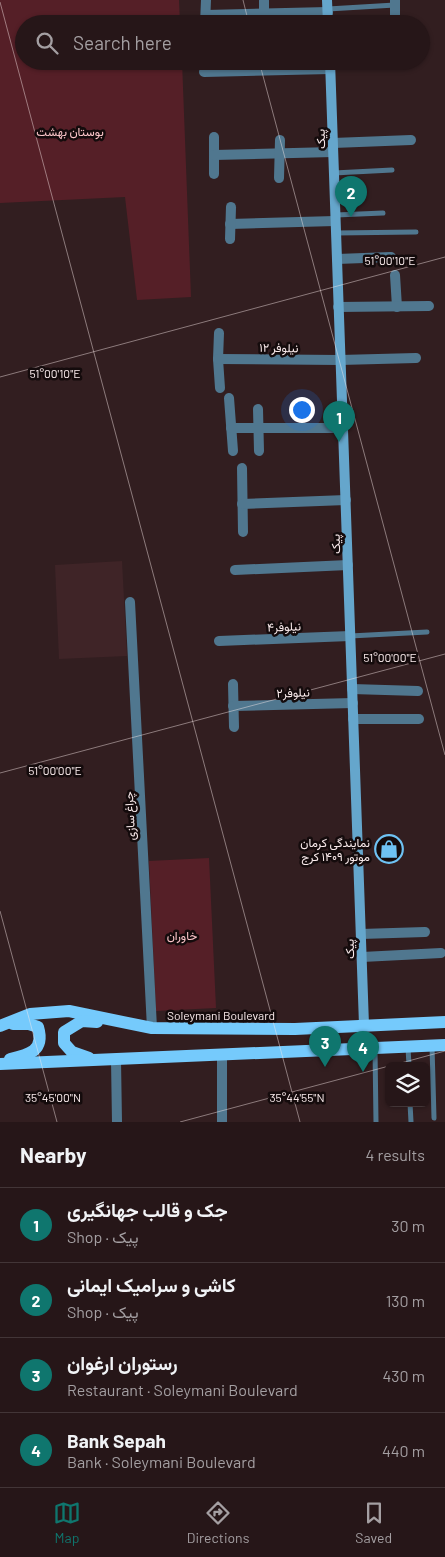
<!DOCTYPE html>
<html lang="en">
<head>
<meta charset="utf-8">
<style>
	:root { --surface:#261618; --page:#322325; --text:#f1f3f6; --muted:#a49fa2; --line:#423537; --accent:#0f766e }
	body { margin:0; font-family:Barlow,Vazirmatn,sans-serif; background:var(--page); color:var(--text) }
	.controls { position:absolute; right:15px; bottom:15px; display:grid; overflow:hidden; border-radius:8px; box-shadow:0 1px 4px #0004 }
	.controls button { width:45px; height:45px; display:grid; place-items:center; padding:0; border:0; border-bottom:1px solid var(--line); background:var(--surface); color:var(--text); font:25px sans-serif }
	.you { position:absolute; left:301px; top:409px; width:18px; height:18px; margin:-12px; border:4px solid #fff; border-radius:50%; background:#1a73e8; box-shadow:0 0 0 8px #1a73e833 }
	.badge { display:grid; place-items:center; width:32px; height:32px; border-radius:50%; background:var(--accent); color:#fff; font-size:16px; font-weight:700 }
	.pin { position:absolute; translate:-50% -41px; filter:drop-shadow(0 1px 2px #0008) }
	.pin::after { content:''; position:absolute; top:26px; width:18px; height:15px; background:inherit; clip-path:polygon(0 0,100% 0,50% 100%) }
	.list { margin:0; padding:0; list-style:none }
	h2 { display:flex; justify-content:space-between; align-items:center; height:65px; margin:0; padding:0 20px; font-size:21px }
	h2 small { font-size:16px; font-weight:400; color:var(--muted) }
	.list li { display:grid; grid-template-columns:32px 1fr auto; gap:15px; align-items:center; box-sizing:border-box; height:75px; padding:0 20px; border-top:1px solid var(--line) }
	.list b { display:block; font-size:19px; white-space:nowrap }
	.list p { margin:0; font-size:16px; white-space:nowrap; color:var(--muted) }
	.list em { font-size:16px; font-style:normal; color:var(--muted) }
	.icon { flex:none; width:28px; height:28px; fill:none; stroke:currentColor; stroke-width:2; stroke-linecap:round; stroke-linejoin:round }
	.map { position:relative; flex:none; width:445px; height:1122px; overflow:hidden }
	.search { position:absolute; background:var(--surface); box-shadow:0 1px 4px #0004; left:15px; right:15px; top:15px; height:55px; display:flex; align-items:center; gap:12px; box-sizing:border-box; padding:0 18px; border-radius:28px; color:var(--muted); font-size:19px }
	.sheet { height:365px; background:var(--surface) }
	nav { display:flex; justify-content:space-around; align-items:center; box-sizing:border-box; height:70px; border-top:1px solid var(--line); background:var(--surface); font-size:14px; color:var(--muted) }
	nav a { display:grid; justify-items:center; gap:2px }
	nav .on { color:var(--accent) }
	.map>svg:first-child { display:block }
	.built { fill:#3f2427 }
	.green { fill:#551f27 }
	.lines { fill:none; stroke-linecap:round; stroke-linejoin:round }
	.lane { stroke:#50778f; stroke-width:5 }
	.street { stroke:#50778f; stroke-width:10 }
	.secondary { stroke:#65a6cc; stroke-width:10 }
	.primary { stroke:#75cafc; stroke-width:12 }
	.ticks { fill:none; stroke:#faebec; stroke-width:1; stroke-opacity:0.45 }
	.labels { text-anchor:middle; dominant-baseline:central; stroke-width:5; stroke-linejoin:round; paint-order:stroke }
	.park-label { font-size:12px; fill:#fec7cb; stroke:#140b0c }
	.street-label { font-size:12px; fill:#faebec; stroke:#140b0c }
	.poi-label { font-size:12px; fill:#faebec; stroke:#140b0c; text-anchor:end }
	.ticks-label { font-size:12px; text-anchor:middle; fill:#faebec; stroke:#140b0c; stroke-width:5; stroke-linejoin:round; paint-order:stroke }
</style>
</head>
<body>
<div class="map">
<svg width="445" height="1122" viewBox="0 0 445 1122">
	<rect width="100%" height="100%" fill="#321e20"/>
	<polygon class="built" points="122,561 127,656 59,659 55,565"/>
	<g class="green">
		<polygon points="0,0 179,0 180,24 24,24 24,61 182,61 191,297 137,300 125,197 0,203"/>
		<polygon points="209,858 216,1008 156,1011 149,861"/>
	</g>
	<g class="lines">
		<g class="lane">
			<polyline points="328,9 395,5"/>
			<polyline points="334,173 392,170"/>
			<polyline points="336,215 383,213"/>
			<polyline points="336,233 416,232"/>
			<polyline points="350,636 427,632"/>
			<polyline points="432,1046 434,1118"/>
			<polyline points="408,1047 409,1066"/>
			<polyline points="375,1049 376,1122"/>
			<polyline points="410,1103 411,1122"/>
		</g>
		<g class="street">
			<polyline points="395,0 395,24"/>
			<polyline points="206,15 328,12"/>
			<polyline points="205,24 206,0"/>
			<polyline points="264,24 264,1"/>
			<polyline points="204,72 330,69"/>
			<polyline points="214,137 214,174"/>
			<polyline points="333,143 411,140"/>
			<polyline points="214,155 333,152"/>
			<polyline points="279,178 280,140"/>
			<polyline points="230,224 335,221"/>
			<polyline points="230,239 231,207"/>
			<polyline points="337,259 391,257"/>
			<polyline points="395,275 397,307"/>
			<polyline points="338,307 429,306"/>
			<polyline points="219,333 218,359 220,388"/>
			<polyline points="218,359 340,360 416,358"/>
			<polyline points="229,398 233,451"/>
			<polyline points="258,409 259,451"/>
			<polyline points="231,428 343,428"/>
			<polyline points="242,468 243,532"/>
			<polyline points="242,504 346,500"/>
			<polyline points="235,570 348,565"/>
			<polyline points="130,602 152,1028"/>
			<polyline points="219,641 350,636"/>
			<polyline points="233,684 234,727"/>
			<polyline points="352,689 418,691"/>
			<polyline points="233,706 353,703"/>
			<polyline points="353,719 419,719"/>
			<polyline points="361,934 425,932"/>
			<polyline points="362,957 441,953"/>
			<polyline points="222,1056 222,1122"/>
			<polyline points="116,1060 117,1122"/>
		</g>
		<g class="secondary">
			<polyline points="327,0 328,24"/>
			<polyline points="330,61 364,1025"/>
		</g>
		<g class="primary">
			<polyline points="0,1026 30,1014 69,1011 152,1028 295,1029 445,1022"/>
			<polyline points="89,1058 72,1052 64,1043 64,1032 82,1021 97,1022"/>
			<path d="M10,1059C29,1055 45,1051 38,1027L29,1024H13"/>
			<polyline points="0,1064 445,1045"/>
		</g>
	</g>
	<path class="ticks" d="M243,0L249,24M0,2L300,1122M259,61L445,755M0,377L445,257M0,773L445,654M0,911L57,1122M390,1066L445,1051M180,1122L389,1066"/>
	<defs>
		<symbol id="shop-ring" viewBox="-11 -11 22 22"><circle r="9.5" fill="#140b0c" stroke="#6ec2f3" stroke-width="1.5"/><path d="M-5-2.5h2.3a2.7 3.5 0 0 1 5.4 0H5L5.5 6h-11ZM-1.5-2.5h3a1.5 2.3 0 0 0-3 0Z" fill="#6ec2f3"/></symbol>
	</defs>
	<g fill-rule="evenodd">
		<use href="#shop-ring" x="373" y="833" width="32" height="32"/>
	</g>
	<g class="labels">
		<g class="park-label">
			<text x="70" y="131">بوستان بهشت</text>
			<text x="182" y="935">خاوران</text>
		</g>
		<g class="street-label">
			<text transform="translate(320 139) rotate(-92)">پیک</text>
			<text transform="translate(279 347) rotate(1)">نیلوفر ۱۲</text>
			<text transform="translate(335 544) rotate(-92)">پیک</text>
			<text transform="translate(284 626) rotate(-2)">نیلوفر۴</text>
			<text transform="translate(293 692) rotate(-2)">نیلوفر۲</text>
			<text transform="translate(129 816) rotate(-93)">چراغ سازی</text>
			<text transform="translate(349 949) rotate(-92)">پیک</text>
			<text x="221" y="1015">Soleymani Boulevard</text>
		</g>
		<g class="poi-label">
			<text x="370" y="842">نمایندگی کرمان<tspan x="370" dy="14">موتور ۱۴۰۹ کرج</tspan></text>
		</g>
	</g>
	<g class="ticks-label">
		<text x="390" y="265">51°00'10"E</text>
		<text x="55" y="378">51°00'10"E</text>
		<text x="390" y="662">51°00'00"E</text>
		<text x="55" y="775">51°00'00"E</text>
		<text x="53" y="1102">35°45'00"N</text>
		<text x="297" y="1102">35°44'55"N</text>
	</g>
</svg>
<div class="controls">
<button><svg class="icon" aria-label="layers" viewBox="0 0 24 24"><path d="M12 4l9 5-9 5-9-5zM3 14l9 5 9-5"/></svg></button>
</div>
<div class="you"></div>
<div class="pin badge" style="left:339px;top:442px">1</div>
<div class="pin badge" style="left:351px;top:217px">2</div>
<div class="pin badge" style="left:325px;top:1067px">3</div>
<div class="pin badge" style="left:363px;top:1072px">4</div>
<div class="search"><svg class="icon" aria-label="search" viewBox="0 0 24 24"><circle cx="10" cy="10" r="6"/><path d="M15 15l6 6"/></svg>Search here</div>
</div>
<section class="sheet">
<h2>Nearby<small>4 results</small></h2>
<ul class="list">
<li><span class="badge">1</span><div><b>جک و قالب جهانگیری</b><p>Shop · پیک</p></div><em>30 m</em></li>
<li><span class="badge">2</span><div><b>کاشی و سرامیک ایمانی</b><p>Shop · پیک</p></div><em>130 m</em></li>
<li><span class="badge">3</span><div><b>رستوران ارغوان</b><p>Restaurant · Soleymani Boulevard</p></div><em>430 m</em></li>
<li><span class="badge">4</span><div><b>Bank Sepah</b><p>Bank · Soleymani Boulevard</p></div><em>440 m</em></li>
</ul>
</section>
<nav>
<a class="on"><svg class="icon" aria-label="map" viewBox="0 0 24 24"><path d="M3 6l6-2 6 2 6-2v14l-6 2-6-2-6 2zM9 4v14M15 6v14"/></svg>Map</a>
<a><svg class="icon" aria-label="directions" viewBox="0 0 24 24"><path d="M12 3l9 9-9 9-9-9zM9 14v-3h6M13 9l2 2-2 2"/></svg>Directions</a>
<a><svg class="icon" aria-label="saved" viewBox="0 0 24 24"><path d="M7 4h10v16l-5-4-5 4z"/></svg>Saved</a>
</nav>
</body>
</html>
